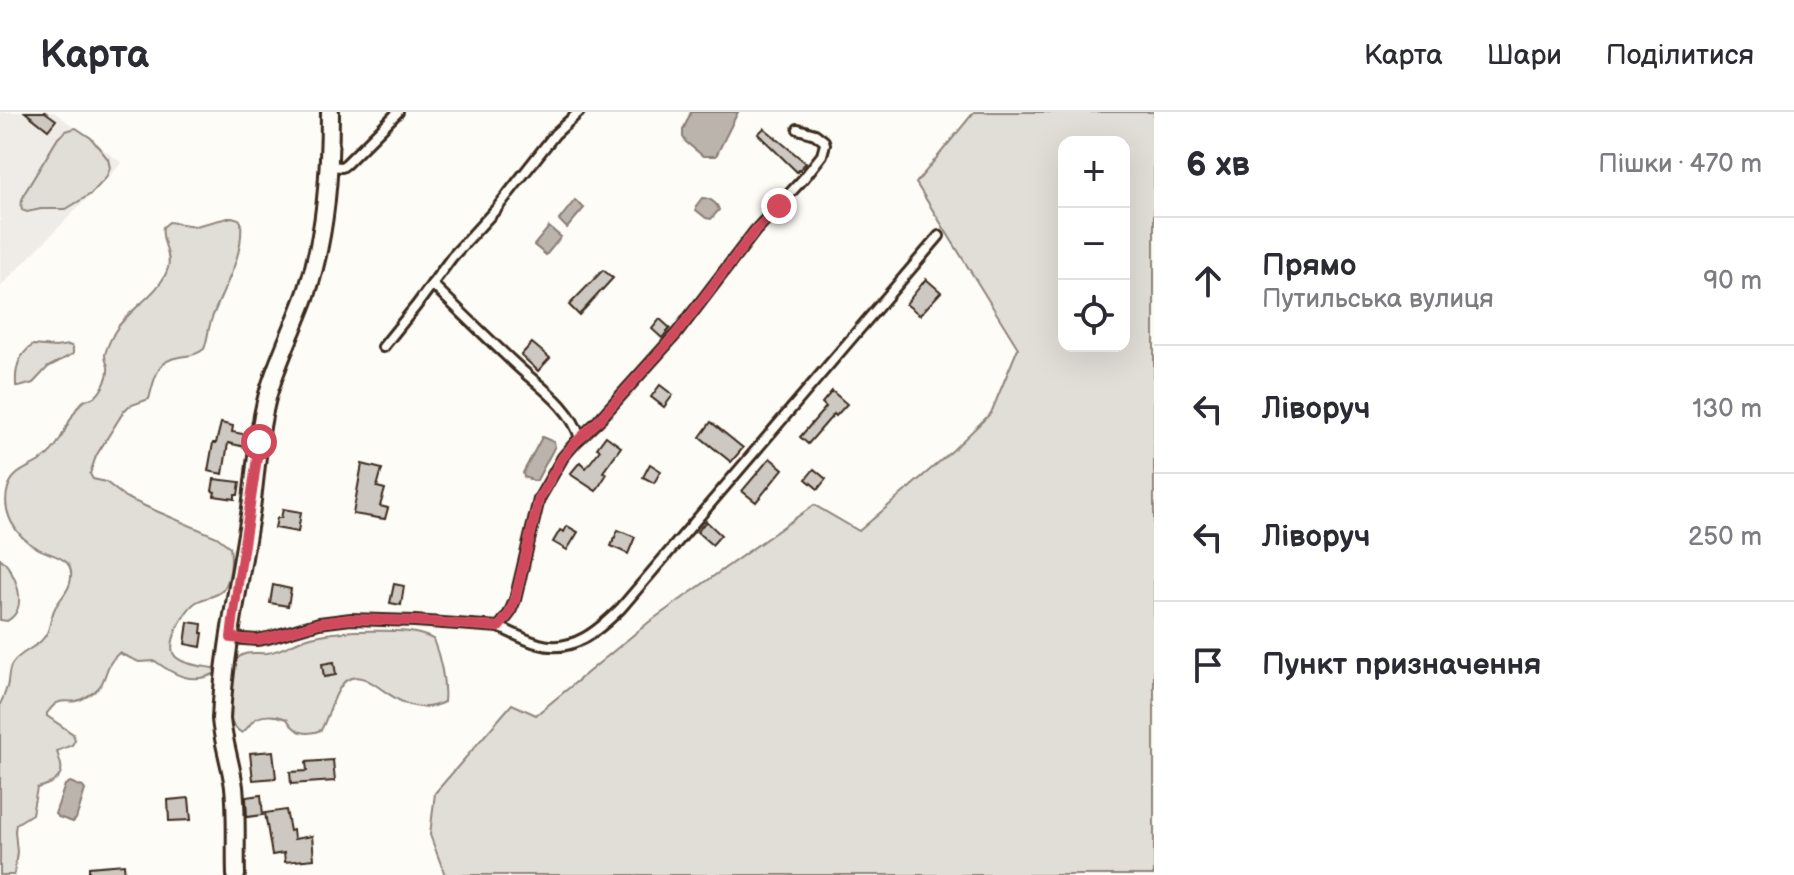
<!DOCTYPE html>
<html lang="uk">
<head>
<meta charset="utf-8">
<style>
	:root { --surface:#fff; --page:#f7f7f7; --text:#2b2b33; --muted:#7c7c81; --line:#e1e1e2 }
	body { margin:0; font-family:"Balsamiq Sans",sans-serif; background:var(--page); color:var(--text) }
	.controls { position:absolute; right:24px; top:24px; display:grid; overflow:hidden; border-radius:16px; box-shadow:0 8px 32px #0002 }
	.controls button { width:72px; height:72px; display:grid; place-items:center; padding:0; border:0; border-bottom:2px solid var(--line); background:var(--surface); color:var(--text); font:40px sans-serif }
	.stop { position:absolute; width:24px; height:24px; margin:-18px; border:6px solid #d1495b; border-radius:50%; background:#fff }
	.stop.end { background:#d1495b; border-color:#fff; box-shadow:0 2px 8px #0008 }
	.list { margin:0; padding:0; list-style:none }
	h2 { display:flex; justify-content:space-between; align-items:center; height:104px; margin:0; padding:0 32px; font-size:34px }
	h2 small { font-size:26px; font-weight:400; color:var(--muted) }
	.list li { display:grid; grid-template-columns:52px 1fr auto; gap:24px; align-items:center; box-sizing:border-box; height:128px; padding:0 32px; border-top:2px solid var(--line) }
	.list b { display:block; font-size:30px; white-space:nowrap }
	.list p { margin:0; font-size:26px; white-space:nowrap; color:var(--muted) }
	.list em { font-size:26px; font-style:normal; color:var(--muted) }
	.icon { flex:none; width:44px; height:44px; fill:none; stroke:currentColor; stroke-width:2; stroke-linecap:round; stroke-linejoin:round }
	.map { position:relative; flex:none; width:1154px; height:763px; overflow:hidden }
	header { display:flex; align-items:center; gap:48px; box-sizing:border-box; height:112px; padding:0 40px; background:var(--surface); border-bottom:2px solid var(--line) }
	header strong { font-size:38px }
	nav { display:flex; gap:44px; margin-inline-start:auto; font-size:28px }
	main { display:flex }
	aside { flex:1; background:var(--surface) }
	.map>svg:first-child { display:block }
	.built { fill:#efece7 }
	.green { fill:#e1ded7; stroke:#8e847a; stroke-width:2; fill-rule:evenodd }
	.water { fill:#bbb4ad; stroke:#887d74; stroke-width:2 }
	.building { fill:#cdc8c2; stroke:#3b2a1e; stroke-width:2 }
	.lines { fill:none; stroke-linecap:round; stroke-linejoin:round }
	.lane-casing { stroke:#3b2a1e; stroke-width:14 }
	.street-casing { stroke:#3b2a1e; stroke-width:22 }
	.lane { stroke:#fdfcf7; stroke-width:8 }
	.street { stroke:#fdfcf7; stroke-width:16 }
	.route { stroke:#d1495b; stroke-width:10 }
</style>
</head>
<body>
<header>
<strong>Карта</strong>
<nav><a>Карта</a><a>Шари</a><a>Поділитися</a></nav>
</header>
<main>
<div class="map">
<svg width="1154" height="763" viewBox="0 0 1154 763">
	<rect width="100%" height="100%" fill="#fdfcf7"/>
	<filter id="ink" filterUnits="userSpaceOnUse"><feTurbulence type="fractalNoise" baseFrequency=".0125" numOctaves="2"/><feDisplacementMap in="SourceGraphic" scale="16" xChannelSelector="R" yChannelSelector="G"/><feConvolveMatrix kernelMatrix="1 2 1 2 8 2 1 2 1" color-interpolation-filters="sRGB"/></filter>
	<g filter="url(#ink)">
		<polygon class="built" points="0,0 54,0 122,51 0,175"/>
		<g class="green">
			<path d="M974,0H1154V763H445L430,723L435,681L512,592L536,603L649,510L814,393L859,419L953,338L991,301L1018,236L916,71ZM1064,30H1124V234H1064Z"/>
			<polygon points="76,16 91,26 108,47 110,56 106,66 91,82 66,97 41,97 27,100 22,98 21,92 24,82 58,26 66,19"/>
			<path d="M232,105L239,107L241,110C244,145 224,175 212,206C208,216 208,227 204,237C195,244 189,243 179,245C156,248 154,269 149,287L129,294L124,299L96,344L90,362L93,367L106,370L125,385L147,395L217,425L230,435C232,447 231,468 223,478C216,486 203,485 195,491C184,499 163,536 177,546C186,553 202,554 213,556L216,561C192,573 174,563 155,549L139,550L119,541C102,555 109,569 94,580C89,583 82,588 76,589C69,591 63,587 57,591C54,592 49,599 47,601V604L73,622L75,628L72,633L57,639C58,644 60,648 61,653C64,668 48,673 37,676L32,702L16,712L15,719L17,740L14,763H0V592C3,587 5,581 7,575C9,568 8,558 12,552C18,542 32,537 41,529C51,520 49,508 55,496C59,488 68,480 70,471C77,444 52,445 37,436C15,424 1,400 8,376C13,358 31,356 44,346C64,331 67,306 81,291C86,286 92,288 97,283C103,277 109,264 108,255C107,249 105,250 105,243C106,236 111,227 114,221C128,196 159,184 168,156C172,142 160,128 163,115L169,110L195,114Z"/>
			<path d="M33,233L55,235L69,233L73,235V242L48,255L33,271L19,275L16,274C15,257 18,243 33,233Z"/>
			<path d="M0,446C16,459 30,497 7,509L0,508Z"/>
			<path d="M357,519C381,519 411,516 433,527C440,545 446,570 444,590C398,613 373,552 347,568C336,574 328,606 321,618C307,624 295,621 287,607C276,603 260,601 252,610C249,614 246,618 242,621C229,613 228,604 230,589C231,577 230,557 237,547C245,538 257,542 267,541C281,539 294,530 308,526C324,521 341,520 357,519Z"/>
		</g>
		<g class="water">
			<polygon points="691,0 738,0 716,44 703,44 686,30 683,25 683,18"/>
			<path d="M702,86C710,86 717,91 719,98L711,107L706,106L696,98V94Z"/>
			<polygon points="575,88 584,96 567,116 559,108"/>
			<polygon points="549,115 561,125 546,143 534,133"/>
			<polygon points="542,325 554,330 555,334 537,368 534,369 524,365 523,361"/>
			<polygon points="70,670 83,675 85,678 76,707 73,710 58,705 55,702 65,673"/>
		</g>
		<g class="building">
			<polygon points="25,0 45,0 56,8 48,18"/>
			<polygon points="764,16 806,51 797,60 758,22"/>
			<polygon points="603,158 613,166 579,203 569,193"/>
			<polygon points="926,167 941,180 920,203 906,192"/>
			<polygon points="660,207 670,216 662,226 652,217"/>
			<polygon points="532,231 550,246 538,259 521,243"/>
			<polygon points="660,273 673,283 664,295 651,285"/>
			<polygon points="832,279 847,292 836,304 834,302 808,332 800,325 826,295 822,291"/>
			<polygon points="711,310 743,336 731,350 700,325"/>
			<polygon points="221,311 233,314 232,320 248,323 245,335 228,331 223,362 208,359 213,331 216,331"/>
			<polygon points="606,324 621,335 603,360 607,362 596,379 570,362 580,350 586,356 600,338 597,336"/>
			<polygon points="770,346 783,357 756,390 742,379"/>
			<polygon points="362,352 382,357 377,375 385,377 380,394 388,396 385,407 353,402"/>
			<polygon points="650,352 661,359 654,371 643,365"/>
			<polygon points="814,357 826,367 818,377 806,367"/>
			<polygon points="214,367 240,370 238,383 235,383 235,387 214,384 215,380 212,379"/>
			<polygon points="283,397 301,400 298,420 275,416 277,406 281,406"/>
			<polygon points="706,409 721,423 712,433 697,420"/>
			<polygon points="567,414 578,420 567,438 553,430 560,418 564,420"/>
			<polygon points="618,418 635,425 628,442 611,434"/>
			<polygon points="394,472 404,474 401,493 390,491"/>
			<polygon points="273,473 291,477 288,494 270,491"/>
			<polygon points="188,510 202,512 201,521 203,521 201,535 185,532"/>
			<polygon points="334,550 336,563 324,565 322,552"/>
			<polygon points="273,639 276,666 253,668 250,641"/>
			<polygon points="333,648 335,669 291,672 290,660 307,659 306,650"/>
			<polygon points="261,683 263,703 247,705 246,685"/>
			<polygon points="189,686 191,708 169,709 168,688"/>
			<polygon points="286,698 290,719 293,718 294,727 312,724 314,747 285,750 284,741 272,743 265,701"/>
			<polygon points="124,752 125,763 89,763 89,755"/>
		</g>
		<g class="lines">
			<defs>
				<g id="lane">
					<polyline points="329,54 342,55 346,52 398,0"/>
					<path d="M432,172C459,198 486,225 514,251C538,274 570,293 580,326"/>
					<polyline points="383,235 416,194 452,145 497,96 555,22 579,0"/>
					<path d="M499,515C512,521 525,528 539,532C572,542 599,518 621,496L939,124"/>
					<polyline points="231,526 257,528 268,526 319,511 351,507 415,509 499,515 509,502 515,488 539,387 563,345 576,330 598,309 677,221 755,119 804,66 822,43 825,32 824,29 815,22 798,17"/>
				</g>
				<path id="street" d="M236,763C235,734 237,704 234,675C231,652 223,630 221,607C224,536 241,466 251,396C256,358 258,319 268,282C278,247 295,214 307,180C326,122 330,61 330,0"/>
			</defs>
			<use href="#lane" class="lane-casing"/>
			<use href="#street" class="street-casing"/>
			<use href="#lane" class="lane"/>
			<use href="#street" class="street"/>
		</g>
	</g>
	<g class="lines" filter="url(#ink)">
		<path class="route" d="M259,330C251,396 238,460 231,526L257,528L275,524L319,511L351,507L415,509L499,515L509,502L515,488L539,387L563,345L576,330L598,309L677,221L755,119L779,94"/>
	</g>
</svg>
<div class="controls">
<button>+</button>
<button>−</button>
<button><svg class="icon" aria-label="locate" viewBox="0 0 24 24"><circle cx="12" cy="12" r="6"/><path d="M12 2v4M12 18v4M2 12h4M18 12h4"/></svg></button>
</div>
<div class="stop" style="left:259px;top:330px"></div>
<div class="stop end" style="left:779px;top:94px"></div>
</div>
<aside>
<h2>6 хв<small>Пішки · 470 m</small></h2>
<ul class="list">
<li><svg class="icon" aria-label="ahead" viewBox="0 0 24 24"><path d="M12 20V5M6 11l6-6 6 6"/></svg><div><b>Прямо</b><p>Путильська вулиця</p></div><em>90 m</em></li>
<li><svg class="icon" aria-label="left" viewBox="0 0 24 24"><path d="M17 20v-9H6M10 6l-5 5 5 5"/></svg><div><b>Ліворуч</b></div><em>130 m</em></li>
<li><svg class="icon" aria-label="left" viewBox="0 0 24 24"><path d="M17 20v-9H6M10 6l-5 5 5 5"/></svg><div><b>Ліворуч</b></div><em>250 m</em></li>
<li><svg class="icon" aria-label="arrive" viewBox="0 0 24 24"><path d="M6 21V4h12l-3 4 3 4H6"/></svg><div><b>Пункт призначення</b></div></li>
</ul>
</aside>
</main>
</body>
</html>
